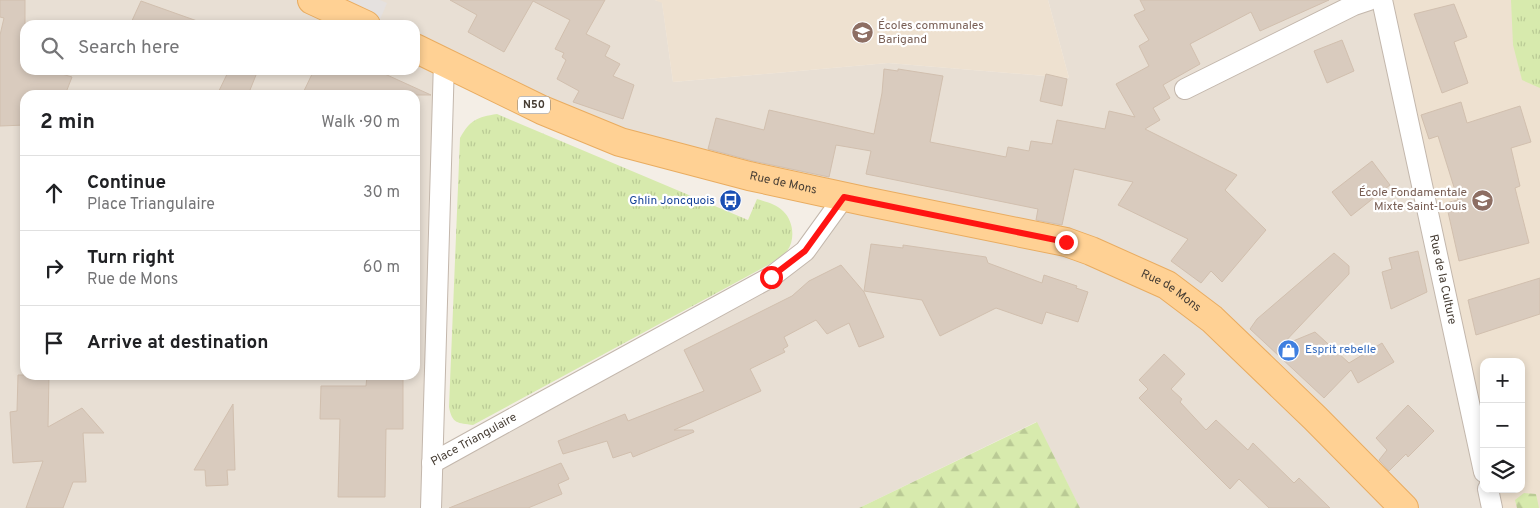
<!DOCTYPE html>
<html lang="en">
<head>
<meta charset="utf-8">
<style>
	:root { --surface:#fff; --page:#f6f6f6; --text:#202124; --muted:#757577; --line:#e0e0e0 }
	body { margin:0; font-family:Overpass,sans-serif; background:var(--page); color:var(--text) }
	.controls { position:absolute; right:15px; bottom:15px; display:grid; overflow:hidden; border-radius:10px; box-shadow:0 2px 8px #0003 }
	.controls button { width:45px; height:45px; display:grid; place-items:center; padding:0; border:0; border-bottom:1px solid var(--line); background:var(--surface); color:var(--text); font:25px sans-serif }
	.stop { position:absolute; width:15px; height:15px; margin:-11px; border:4px solid #ff1412; border-radius:50%; background:#fff }
	.stop.end { background:#ff1412; border-color:#fff; box-shadow:0 1px 5px #0008 }
	.list { margin:0; padding:0; list-style:none }
	h2 { display:flex; justify-content:space-between; align-items:center; height:65px; margin:0; padding:0 20px; font-size:21px }
	h2 small { font-size:16px; font-weight:400; color:var(--muted) }
	.list li { display:grid; grid-template-columns:32px 1fr auto; gap:15px; align-items:center; box-sizing:border-box; height:75px; padding:0 20px; border-top:1px solid var(--line) }
	.list b { display:block; font-size:19px; white-space:nowrap }
	.list p { margin:0; font-size:16px; white-space:nowrap; color:var(--muted) }
	.list em { font-size:16px; font-style:normal; color:var(--muted) }
	.icon { flex:none; width:28px; height:28px; fill:none; stroke:currentColor; stroke-width:2; stroke-linecap:round; stroke-linejoin:round }
	.map { position:relative; flex:none; width:1540px; height:508px; overflow:hidden }
	.search { position:absolute; background:var(--surface); box-shadow:0 2px 8px #0003; left:20px; top:20px; width:400px; height:55px; display:flex; align-items:center; gap:12px; box-sizing:border-box; padding:0 18px; border-radius:15px; color:var(--muted); font-size:19px }
	.panel { position:absolute; background:var(--surface); box-shadow:0 2px 8px #0003; left:20px; top:90px; width:400px; height:290px; border-radius:15px }
	.map>svg:first-child { display:block }
	.residential { fill:#e8dfd4; fill-rule:evenodd }
	.education { fill:#eee1d0 }
	.forest { fill:url(#forest-firs) }
	.park { fill:url(#park-tufts) }
	.parking { fill:#e5e1df }
	.building { fill:#d9cbbe; stroke:#d1bfae }
	.lines { fill:none; stroke-linecap:round; stroke-linejoin:round }
	.street-casing { stroke:#c3b7ac; stroke-width:22 }
	.primary-casing { stroke:#e9ac60; stroke-width:30 }
	.street { stroke:#fff; stroke-width:20 }
	.primary { stroke:#ffd194; stroke-width:28 }
	.route { stroke:#ff1412; stroke-width:6 }
	.labels { text-anchor:middle; dominant-baseline:central; stroke-width:4.5; stroke-linejoin:round; paint-order:stroke }
	.shield { fill:#fff; stroke:#7e7872; stroke-width:1 }
	.shield-label { font-size:11px; font-weight:bold; fill:#473e35 }
	.education-label { font-size:12px; fill:#785e54; stroke:#fff; text-anchor:start }
	.street-label { font-size:12px; fill:#473e35; stroke:#fff }
	.transit-label { font-size:12px; fill:#164399; stroke:#fff; text-anchor:end }
	.shop-label { font-size:12px; fill:#366cbe; stroke:#fff; text-anchor:start }
</style>
</head>
<body>
<div class="map">
<svg width="1540" height="508" viewBox="0 0 1540 508">
	<defs>
		<pattern id="forest-firs" width="22" height="20" patternUnits="userSpaceOnUse" patternTransform="scale(1.25)"><rect width="22" height="20" fill="#d7eaad"/><path d="M5 1l3.5 6h-7zM16 11l3.5 6h-7z" fill="#baca95"/></pattern>
		<pattern id="park-tufts" width="24" height="20" patternUnits="userSpaceOnUse" patternTransform="scale(1.25)"><rect width="24" height="20" fill="#d7eaad"/><path d="M3 7l-1-3M5 7V3M7 7l1-3M15 17l-1-3M17 17v-4M19 17l1-3" fill="none" stroke="#baca95"/></pattern>
	</defs>
	<rect width="100%" height="100%" fill="#f4eee6"/>
	<path class="residential" d="M0,0H655L662,2L673,82L888,63L1069,78L1048,0H1382L1492,508H1080L1036,422L859,508H0ZM25,25H415V70H25ZM445,62L749,176L844,197L771,277L432,463ZM25,95H415V375H25Z"/>
	<g class="education">
		<polygon points="655,0 1048,0 1069,78 888,63 673,82 662,3"/>
		<polygon points="1382,0 1540,0 1540,508 1492,508 1488,489 1521,489 1521,362 1484,362 1484,472"/>
	</g>
	<g class="forest">
		<polygon points="1037,422 1080,508 859,508"/>
		<polygon points="1524,493 1536,494 1539,508 1517,508 1515,500"/>
	</g>
	<g class="park">
		<polygon points="1511,0 1540,0 1540,88 1522,80 1513,45"/>
		<path d="M497,114L748,220L757,199C766,202 776,204 783,211C793,220 796,239 787,251C782,256 774,261 768,265L473,425C458,423 452,424 449,407L460,138C470,120 477,117 497,114Z"/>
	</g>
	<polygon class="parking" points="326,0 380,0 387,3 379,22"/>
	<g class="building">
		<polygon points="0,0 25,0 25,70 48,70 72,77 65,95 25,95 25,125 0,126 0,35 4,18 0,17"/>
		<polygon points="450,0 605,0 586,34 610,46 605,56 620,64 613,76 634,85 623,119 573,102 579,91 557,79 566,60 562,57 564,53 555,49 570,20 533,1 504,52 468,32 477,15"/>
		<polygon points="1140,0 1329,0 1260,31 1251,12 1190,44 1200,64 1163,85 1170,98 1153,108 1160,120 1145,129 1237,175 1225,190 1266,230 1222,282 1211,271 1201,283 1171,261 1188,239 1118,205 1133,182 1074,169 1062,225 1036,220 1038,209 866,174 871,151 836,145 829,177 753,161 708,149 716,118 764,130 769,110 874,134 882,93 884,69 898,71 898,69 943,76 930,142 1006,157 1008,147 1029,151 1031,141 1052,144 1057,120 1105,129 1109,111 1135,117 1116,84 1149,66 1139,46 1149,40 1134,15 1145,10"/>
		<polygon points="141,1 200,22 199,25 130,25"/>
		<polygon points="1454,4 1467,37 1454,42 1468,83 1442,93 1414,14"/>
		<polygon points="1342,40 1354,71 1327,83 1314,51"/>
		<polygon points="229,70 258,70 248,95 217,95"/>
		<polygon points="314,70 376,70 431,95 302,95"/>
		<polygon points="1046,74 1067,79 1062,106 1040,101"/>
		<polygon points="1461,102 1467,123 1520,106 1531,142 1511,148 1520,186 1515,188 1529,243 1459,261 1446,203 1458,200 1438,136 1429,139 1421,115"/>
		<polygon points="1372,161 1390,185 1351,216 1332,192"/>
		<polygon points="871,244 903,248 903,245 986,257 988,263 1042,283 1044,275 1077,286 1076,288 1088,292 1078,322 1046,312 1042,324 996,308 940,336 922,300 864,291"/>
		<polygon points="1418,251 1427,292 1391,309 1382,272 1392,269 1389,258"/>
		<polygon points="1334,253 1349,266 1349,274 1281,346 1315,332 1349,363 1382,343 1394,362 1358,383 1351,370 1324,398 1250,329 1257,319"/>
		<polygon points="841,265 864,292 884,337 859,347 849,323 827,334 816,320 784,337 788,346 783,349 785,352 750,369 761,391 674,430 693,430 694,432 633,457 631,452 613,458 607,441 563,454 558,441 625,414 628,421 704,391 684,350 792,296 809,281"/>
		<polygon points="1540,278 1540,314 1476,335 1468,300"/>
		<polygon points="1164,354 1185,374 1171,389 1182,399 1180,402 1206,430 1216,420 1248,450 1253,443 1294,483 1299,478 1330,508 1269,508 1239,479 1230,489 1139,398 1148,389 1139,380"/>
		<polygon points="18,375 49,375 48,427 82,408 104,433 83,433 86,482 73,482 63,508 26,508 43,461 13,463 10,412 17,411"/>
		<polygon points="372,375 403,375 403,429 386,429 385,497 338,497 340,419 320,419 321,386 366,386 367,376 372,376"/>
		<polygon points="233,404 235,470 227,470 228,485 206,486 205,470 194,470"/>
		<polygon points="1408,405 1434,431 1408,457 1406,454 1389,471 1379,460 1387,450 1376,438"/>
		<polygon points="561,463 569,479 558,484 562,494 528,508 449,508"/>
	</g>
	<g class="lines">
		<defs>
			<g id="street">
				<path id="s1" d="M1382,0L1484,472"/>
				<polyline points="1185,89 1354,5 1369,0"/>
				<path id="s2" d="M432,463L537,405L771,277L805,251L844,197"/>
				<polyline points="1488,489 1492,508"/>
				<polyline points="431,508 444,61"/>
			</g>
			<g id="primary">
				<polyline points="312,0 366,25"/>
				<path id="s3" d="M415,48L542,110L620,142L749,176L864,201L1066,242L1091,251L1167,285L1212,319L1315,418L1404,508"/>
			</g>
		</defs>
		<use href="#street" class="street-casing"/>
		<use href="#primary" class="primary-casing"/>
		<use href="#street" class="street"/>
		<use href="#primary" class="primary"/>
	</g>
	<g class="lines">
		<polyline class="route" points="771,277 805,251 844,197 1066,242"/>
	</g>
	<defs>
		<symbol id="school-disc" viewBox="-11 -11 22 22"><circle r="9.5" fill="#8d6e63" stroke="#fff"/><path d="M0-5L7-2L0 1L-7-2ZM-4 1L0 2.5L4 1V4Q0 6-4 4Z" fill="#fff"/></symbol>
		<symbol id="bus-disc" viewBox="-11 -11 22 22"><circle r="9.5" fill="#1a4fb4" stroke="#fff"/><path d="M-5-6H5V4H4V6H2V4H-2V6H-4V4H-5ZM-3.5-4V0h7V-4ZM-3.5 1.2v1.5H-2V1.2ZM2 1.2v1.5H3.5V1.2Z" fill="#fff"/></symbol>
		<symbol id="shop-disc" viewBox="-11 -11 22 22"><circle r="9.5" fill="#3f7fe0" stroke="#fff"/><path d="M-5-2.5h2.3a2.7 3.5 0 0 1 5.4 0H5L5.5 6h-11ZM-1.5-2.5h3a1.5 2.3 0 0 0-3 0Z" fill="#fff"/></symbol>
	</defs>
	<g fill-rule="evenodd">
		<use href="#school-disc" x="850" y="20" width="25" height="25"/>
		<use href="#school-disc" x="1470" y="188" width="25" height="25"/>
		<use href="#bus-disc" x="718" y="188" width="25" height="25"/>
		<use href="#shop-disc" x="1276" y="338" width="25" height="25"/>
	</g>
	<g class="labels">
		<rect class="shield" x="518" y="96.5" width="32" height="17" rx="4"/>
		<g class="shield-label">
			<text x="534" y="105">N50</text>
		</g>
		<g class="education-label">
			<text x="878" y="26">Écoles communales<tspan x="878" dy="14">Barigand</tspan></text>
			<text x="1467" y="193" text-anchor="end">École Fondamentale<tspan x="1467" dy="14">Mixte Saint-Louis</tspan></text>
		</g>
		<g class="street-label">
			<text stroke="none"><textPath href="#s3" startOffset="394">Rue de Mons</textPath></text>
			<text stroke="none"><textPath href="#s1" startOffset="286">Rue de la Culture</textPath></text>
			<text stroke="none"><textPath href="#s3" startOffset="799">Rue de Mons</textPath></text>
			<text stroke="none"><textPath href="#s2" startOffset="48">Place Triangulaire</textPath></text>
		</g>
		<g class="transit-label">
			<text x="715" y="201">Ghlin Joncquois</text>
		</g>
		<g class="shop-label">
			<text x="1305" y="350">Esprit rebelle</text>
		</g>
	</g>
</svg>
<div class="controls">
<button>+</button>
<button>−</button>
<button><svg class="icon" aria-label="layers" viewBox="0 0 24 24"><path d="M12 4l9 5-9 5-9-5zM3 14l9 5 9-5"/></svg></button>
</div>
<div class="stop" style="left:771px;top:277px"></div>
<div class="stop end" style="left:1066px;top:242px"></div>
<div class="search"><svg class="icon" aria-label="search" viewBox="0 0 24 24"><circle cx="10" cy="10" r="6"/><path d="M15 15l6 6"/></svg>Search here</div>
<section class="panel">
<h2>2 min<small>Walk · 90 m</small></h2>
<ul class="list">
<li><svg class="icon" aria-label="ahead" viewBox="0 0 24 24"><path d="M12 20V5M6 11l6-6 6 6"/></svg><div><b>Continue</b><p>Place Triangulaire</p></div><em>30 m</em></li>
<li><svg class="icon" aria-label="right" viewBox="0 0 24 24"><path d="M7 20v-9h11M14 6l5 5-5 5"/></svg><div><b>Turn right</b><p>Rue de Mons</p></div><em>60 m</em></li>
<li><svg class="icon" aria-label="arrive" viewBox="0 0 24 24"><path d="M6 21V4h12l-3 4 3 4H6"/></svg><div><b>Arrive at destination</b></div></li>
</ul>
</section>
</div>
</body>
</html>
